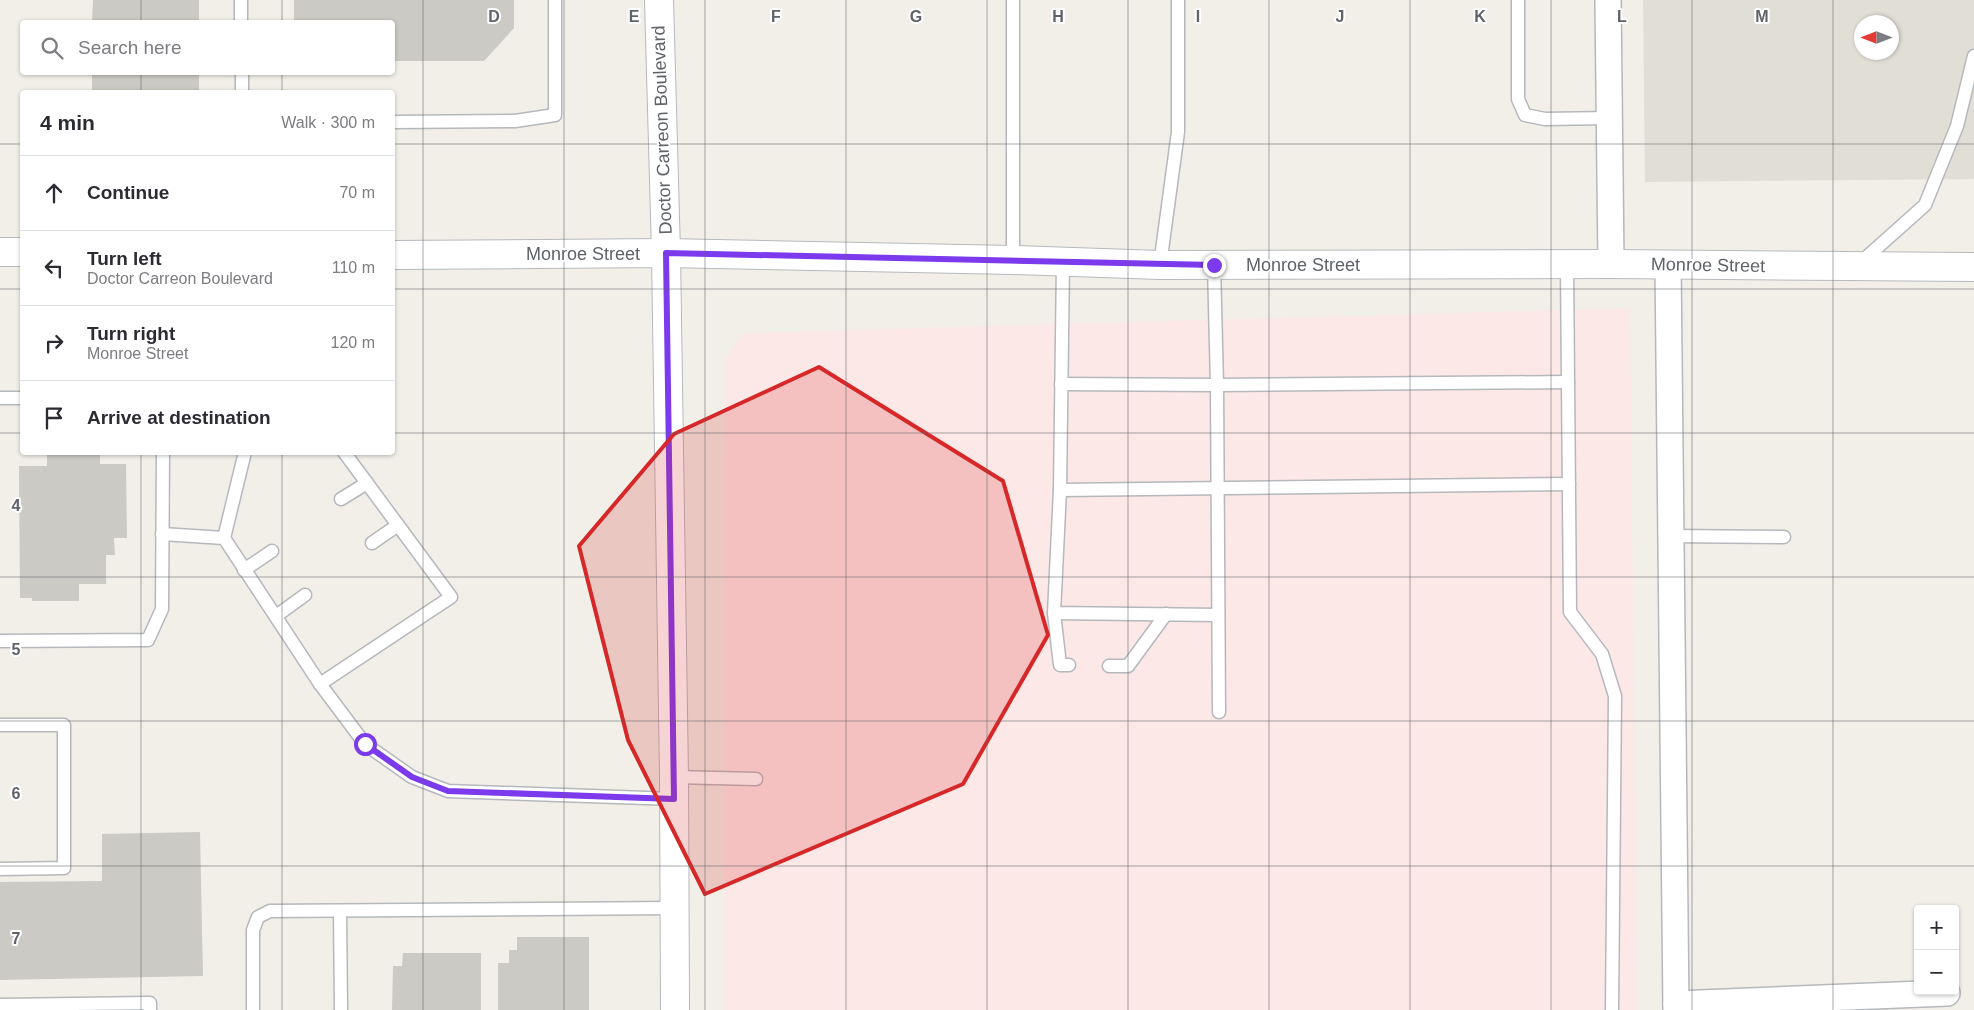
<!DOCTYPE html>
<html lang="en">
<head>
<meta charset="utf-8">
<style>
	:root { --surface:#fff; --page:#f7f7f7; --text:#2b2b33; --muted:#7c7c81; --line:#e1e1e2 }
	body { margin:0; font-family:Helvetica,sans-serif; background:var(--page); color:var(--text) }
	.controls { position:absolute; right:15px; bottom:15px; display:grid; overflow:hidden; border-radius:5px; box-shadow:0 1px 4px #0004 }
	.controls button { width:45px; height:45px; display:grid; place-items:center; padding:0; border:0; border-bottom:1px solid var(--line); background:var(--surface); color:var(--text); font:25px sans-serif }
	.compass { position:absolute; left:1854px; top:15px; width:45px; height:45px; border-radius:50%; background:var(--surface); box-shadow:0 1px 4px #0004; rotate:270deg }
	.stop { position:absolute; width:15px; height:15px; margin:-11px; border:4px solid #7c3aed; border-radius:50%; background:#fff }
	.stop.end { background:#7c3aed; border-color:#fff; box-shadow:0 1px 5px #0008 }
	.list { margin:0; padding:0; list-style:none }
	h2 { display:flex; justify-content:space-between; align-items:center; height:65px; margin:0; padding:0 20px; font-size:21px }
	h2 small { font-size:16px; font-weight:400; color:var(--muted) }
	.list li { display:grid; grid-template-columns:32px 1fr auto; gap:15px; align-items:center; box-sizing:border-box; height:75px; padding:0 20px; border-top:1px solid var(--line) }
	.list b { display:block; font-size:19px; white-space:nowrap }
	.list p { margin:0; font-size:16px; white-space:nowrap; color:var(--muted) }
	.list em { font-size:16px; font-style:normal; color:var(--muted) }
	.icon { flex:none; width:28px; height:28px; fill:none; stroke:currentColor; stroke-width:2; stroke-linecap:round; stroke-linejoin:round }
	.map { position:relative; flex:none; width:1974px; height:1010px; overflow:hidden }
	.search { position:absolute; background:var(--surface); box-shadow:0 1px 4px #0004; left:20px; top:20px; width:375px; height:55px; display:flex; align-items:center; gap:12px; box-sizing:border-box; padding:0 18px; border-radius:5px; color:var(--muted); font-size:19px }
	.panel { position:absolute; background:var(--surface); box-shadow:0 1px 4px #0004; left:20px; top:90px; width:375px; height:365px; border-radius:5px }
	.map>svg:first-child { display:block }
	.education { fill:#e1ded6; fill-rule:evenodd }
	.medical { fill:#fce8e6 }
	.building { fill:#cccac5 }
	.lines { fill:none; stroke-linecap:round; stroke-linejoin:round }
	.lane-casing { stroke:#b5b8bc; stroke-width:15 }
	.street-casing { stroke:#b5b8bc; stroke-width:28 }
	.secondary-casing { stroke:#b6babf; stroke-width:30 }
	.lane { stroke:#fff; stroke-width:12 }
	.street { stroke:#fff; stroke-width:25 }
	.secondary { stroke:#fff; stroke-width:28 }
	.route { stroke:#7c3aed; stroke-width:6 }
	.marked { fill:#d62828; fill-opacity:0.2; stroke:#d62828; stroke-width:4; stroke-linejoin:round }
	.grid { fill:none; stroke:#5f6368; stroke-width:1; stroke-opacity:0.55 }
	.labels { text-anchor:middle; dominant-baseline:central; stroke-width:4; stroke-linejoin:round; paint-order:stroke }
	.street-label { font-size:18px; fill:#5f6368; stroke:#fff }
	.grid-label { font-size:16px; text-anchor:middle; font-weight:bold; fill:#5f6368; stroke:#fff; stroke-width:4; stroke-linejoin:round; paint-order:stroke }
</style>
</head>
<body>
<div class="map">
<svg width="1974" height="1010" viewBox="0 0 1974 1010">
	<rect width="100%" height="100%" fill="#f1efe8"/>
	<path class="education" d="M1643,0H1974V179L1645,182ZM1862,22H1892V52H1862Z"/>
	<polygon class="medical" points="1630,308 1637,1010 724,1010 725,357 745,333"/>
	<g class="building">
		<polygon points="93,0 199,0 199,22 92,22"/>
		<polygon points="294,0 514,0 514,28 484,61 392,61 392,22 294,22"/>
		<rect x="92" y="72" width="107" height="20"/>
		<polygon points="47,452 100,452 100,464 126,464 127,538 114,538 115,555 106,555 106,584 79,584 79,601 32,601 32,598 20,598 19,466 47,466"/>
		<polygon points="200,832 203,976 0,980 0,882 102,881 102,834"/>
		<polygon points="517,937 589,937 589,1010 498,1010 498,963 509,963 509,950 517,950"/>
		<polygon points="403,953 481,953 481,1010 392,1010 393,966 402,966"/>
	</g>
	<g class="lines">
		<defs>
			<g id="lane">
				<polyline points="241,0 241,22"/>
				<polyline points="1518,0 1518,99 1525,115 1545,119 1609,118"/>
				<polyline points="242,72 242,92"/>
				<polyline points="392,122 515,121 555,115 555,0"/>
				<polyline points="1013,260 1013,0"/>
				<polyline points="1063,261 1060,490 1054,613 1218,615"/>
				<polyline points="1860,263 1925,205 1957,126 1974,56"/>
				<polyline points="1160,265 1178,132 1178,0"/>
				<polyline points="1214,265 1217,385 1219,712"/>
				<polyline points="1567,265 1570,612 1602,654 1615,696 1612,1010"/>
				<polyline points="1061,384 1217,385 1568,382"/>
				<polyline points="0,398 22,398"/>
				<polyline points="1060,490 1569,484"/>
				<polyline points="341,499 367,483"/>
				<polyline points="162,534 224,538 320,684 365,744 412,777 448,791 674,799"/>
				<polyline points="1671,536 1784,537"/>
				<polyline points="224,538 245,452"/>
				<polyline points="372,543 398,525"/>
				<polyline points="244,570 272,551"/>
				<polyline points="1054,613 1060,665 1069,665"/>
				<polyline points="276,616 305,595"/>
				<polyline points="0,641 148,640 162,609 163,452"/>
				<polyline points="1109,666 1128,666 1166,614"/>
				<polyline points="320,684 451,597 344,452"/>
				<polyline points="0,725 64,725 64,868 0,869"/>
				<polyline points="674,777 756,779"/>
				<polyline points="340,911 341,1010"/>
				<polyline points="0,1005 150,1003 150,1010"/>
				<polyline points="253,1010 253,930 258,917 270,911 675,908"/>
			</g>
			<g id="street">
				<polyline points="1608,0 1611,264"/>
				<polyline points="1668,264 1676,1010"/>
				<polyline points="1676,1004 1947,993"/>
			</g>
			<g id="secondary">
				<polyline points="659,0 666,253 674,777 675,1010"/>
				<polyline points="0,252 22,252"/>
				<polyline points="392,255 666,253 1013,260 1160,265 1611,264 1974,267"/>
			</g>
		</defs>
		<use href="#lane" class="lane-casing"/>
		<use href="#street" class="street-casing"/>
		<use href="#secondary" class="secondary-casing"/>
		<use href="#lane" class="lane"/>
		<use href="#street" class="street"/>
		<use href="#secondary" class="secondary"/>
	</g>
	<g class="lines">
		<polyline class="route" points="365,744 412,777 448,791 674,799 666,253 1214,265"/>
	</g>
	<path class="marked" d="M819,367L1003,481L1048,635L963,784L705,894L628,740L579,546L674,434Z"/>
	<path class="grid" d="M141,0V22M282,0V22M423,0V1010M564,0V1010M705,0V1010M846,0V1010M987,0V1010M1128,0V1010M1269,0V1010M1410,0V1010M1551,0V1010M1692,0V1010M1833,0V1010M141,72V92M282,72V92M0,144H22M392,144H1974M0,289H22M392,289H1974M0,433H22M392,433H1974M141,452V1010M282,452V1010M0,577H1974M0,721H1974M0,866H1974"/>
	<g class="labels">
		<g class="street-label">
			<text transform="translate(662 130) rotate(-92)">Doctor Carreon Boulevard</text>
			<text x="583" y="254">Monroe Street</text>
			<text x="1303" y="265">Monroe Street</text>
			<text transform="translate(1708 265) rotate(1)">Monroe Street</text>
		</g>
	</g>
	<g class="grid-label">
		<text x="494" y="22">D</text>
		<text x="634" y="22">E</text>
		<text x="776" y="22">F</text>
		<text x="916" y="22">G</text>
		<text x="1058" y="22">H</text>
		<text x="1198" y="22">I</text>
		<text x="1340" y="22">J</text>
		<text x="1480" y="22">K</text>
		<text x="1622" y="22">L</text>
		<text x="1762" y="22">M</text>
		<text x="16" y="511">4</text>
		<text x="16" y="655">5</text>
		<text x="16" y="799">6</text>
		<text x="16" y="944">7</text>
	</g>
</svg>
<div class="controls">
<button>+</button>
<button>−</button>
</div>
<svg class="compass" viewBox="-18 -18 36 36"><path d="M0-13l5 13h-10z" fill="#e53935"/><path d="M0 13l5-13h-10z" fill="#7c7c81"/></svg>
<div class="stop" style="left:365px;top:744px"></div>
<div class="stop end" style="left:1214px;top:265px"></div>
<div class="search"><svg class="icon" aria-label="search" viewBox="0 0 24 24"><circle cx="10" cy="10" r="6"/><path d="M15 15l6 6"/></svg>Search here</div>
<section class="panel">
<h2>4 min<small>Walk · 300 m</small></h2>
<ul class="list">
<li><svg class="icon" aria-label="ahead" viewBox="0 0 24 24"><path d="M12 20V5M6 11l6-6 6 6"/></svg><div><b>Continue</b></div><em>70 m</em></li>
<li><svg class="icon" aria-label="left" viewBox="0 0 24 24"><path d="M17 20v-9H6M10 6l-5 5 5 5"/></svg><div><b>Turn left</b><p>Doctor Carreon Boulevard</p></div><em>110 m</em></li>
<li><svg class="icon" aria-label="right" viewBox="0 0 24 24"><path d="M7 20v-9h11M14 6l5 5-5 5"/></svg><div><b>Turn right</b><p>Monroe Street</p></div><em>120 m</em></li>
<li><svg class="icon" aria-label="arrive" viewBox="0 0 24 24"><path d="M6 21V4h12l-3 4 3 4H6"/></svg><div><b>Arrive at destination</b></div></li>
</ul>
</section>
</div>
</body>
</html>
